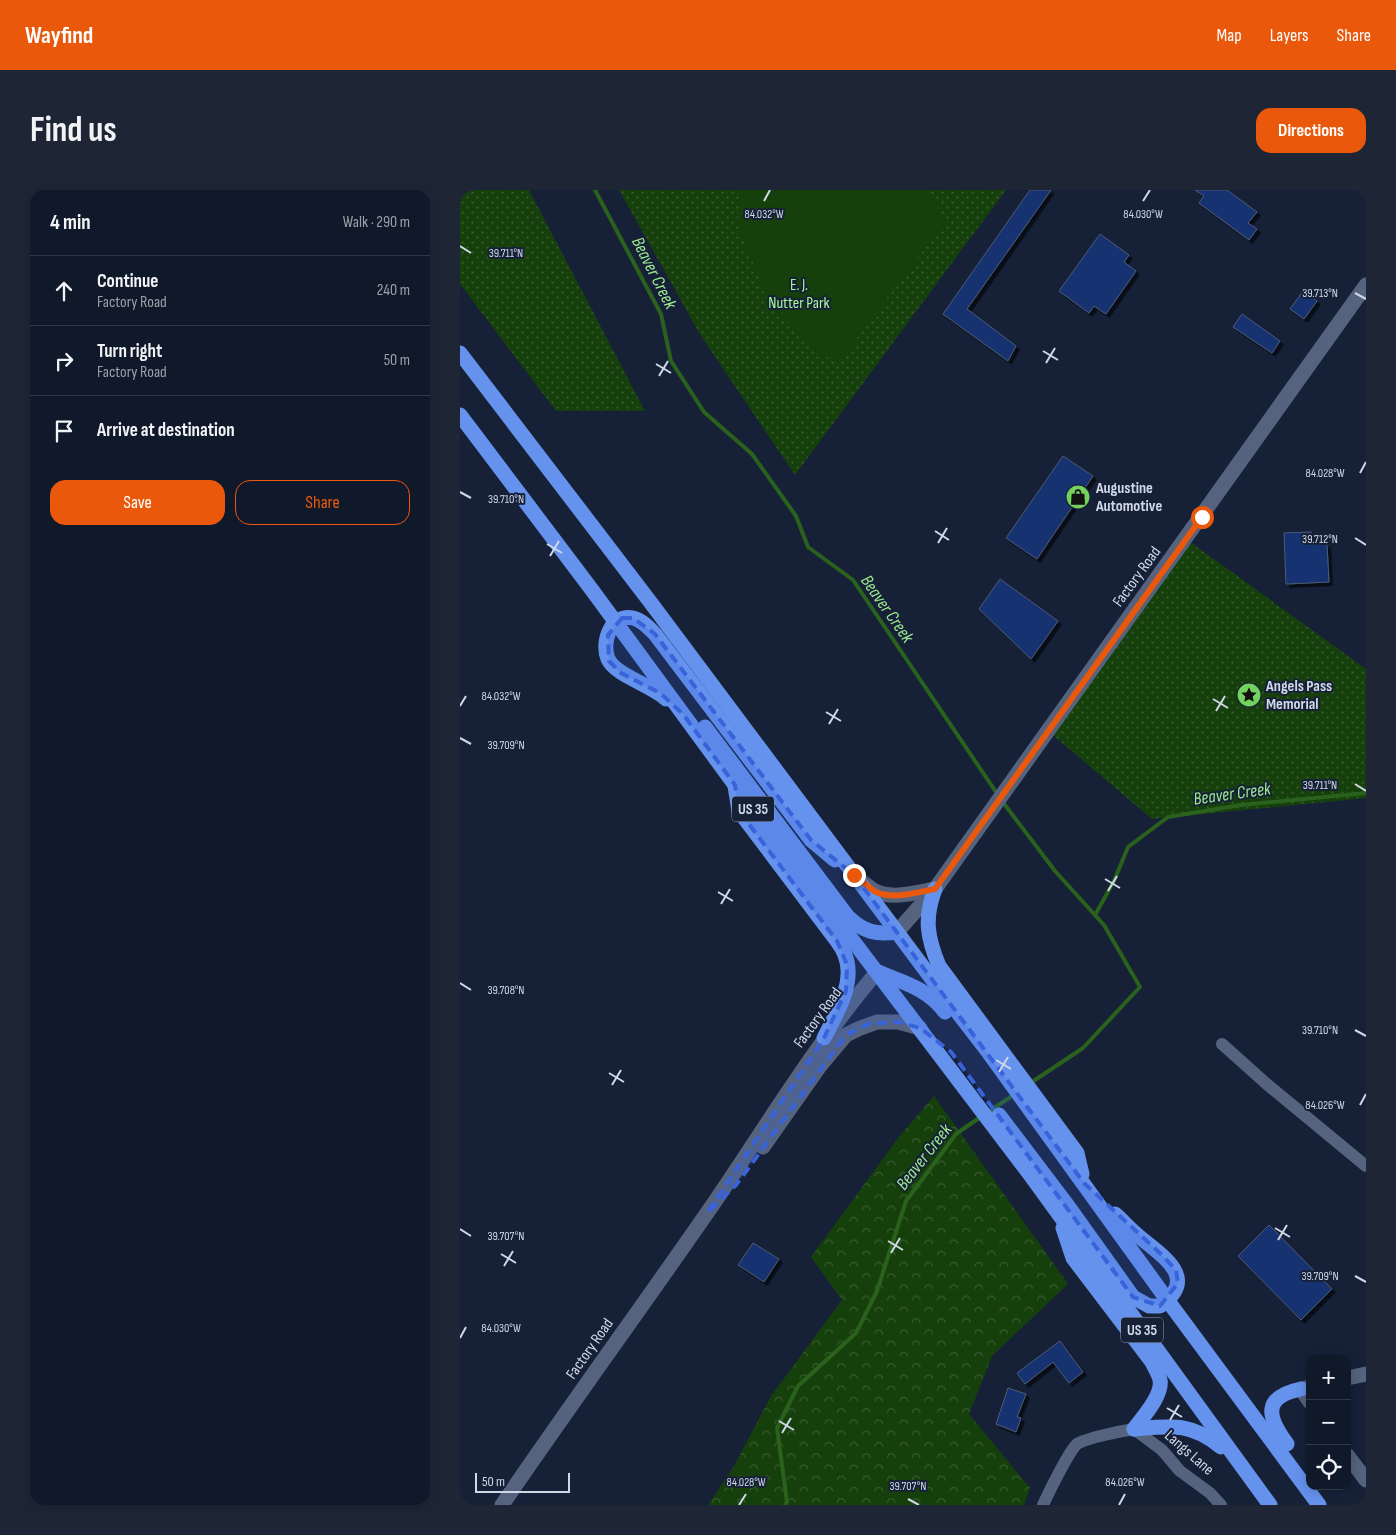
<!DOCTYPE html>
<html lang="en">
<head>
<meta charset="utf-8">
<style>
	:root { --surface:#10192a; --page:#1e2636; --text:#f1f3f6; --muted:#9ca0a8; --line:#303847; --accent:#ea580c }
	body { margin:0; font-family:"Sofia Sans Condensed",sans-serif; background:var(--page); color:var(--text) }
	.controls { position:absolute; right:15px; bottom:15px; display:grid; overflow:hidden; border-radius:10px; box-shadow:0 2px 12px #0003 }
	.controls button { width:45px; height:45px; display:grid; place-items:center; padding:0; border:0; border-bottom:1px solid var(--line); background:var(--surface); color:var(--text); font:25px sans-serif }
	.scale { position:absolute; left:15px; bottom:12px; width:95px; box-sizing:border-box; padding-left:5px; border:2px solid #d0d8e8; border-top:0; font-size:14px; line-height:18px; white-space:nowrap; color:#d0d8e8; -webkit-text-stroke:4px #162138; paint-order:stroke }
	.stop { position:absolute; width:15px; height:15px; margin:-11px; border:4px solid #ea580c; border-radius:50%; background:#fff }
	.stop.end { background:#ea580c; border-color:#fff; box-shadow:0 1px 5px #0008 }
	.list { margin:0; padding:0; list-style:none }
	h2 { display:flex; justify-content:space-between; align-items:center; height:65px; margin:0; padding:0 20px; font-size:21px }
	h2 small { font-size:16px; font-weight:400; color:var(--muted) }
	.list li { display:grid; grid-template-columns:32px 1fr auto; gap:15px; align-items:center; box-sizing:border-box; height:70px; padding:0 20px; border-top:1px solid var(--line) }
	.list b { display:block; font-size:19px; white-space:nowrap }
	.list p { margin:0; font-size:16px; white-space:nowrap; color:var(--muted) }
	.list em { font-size:16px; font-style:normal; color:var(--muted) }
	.actions { display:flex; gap:10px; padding:15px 20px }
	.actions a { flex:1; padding:11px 0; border:1px solid var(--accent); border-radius:15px; text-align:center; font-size:18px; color:var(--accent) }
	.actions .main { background:var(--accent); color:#fff }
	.icon { flex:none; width:28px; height:28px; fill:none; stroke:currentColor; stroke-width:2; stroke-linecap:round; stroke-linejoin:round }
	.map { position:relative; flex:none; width:906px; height:1315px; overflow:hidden; border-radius:15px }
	header { display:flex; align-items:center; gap:30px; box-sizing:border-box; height:70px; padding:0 25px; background:var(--accent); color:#fff }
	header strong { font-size:24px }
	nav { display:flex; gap:28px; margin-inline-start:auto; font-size:18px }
	.intro { display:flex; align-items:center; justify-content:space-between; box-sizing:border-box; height:120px; padding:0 30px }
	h1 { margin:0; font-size:35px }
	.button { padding:12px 22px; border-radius:15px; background:var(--accent); color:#fff; font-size:18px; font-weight:700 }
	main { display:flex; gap:30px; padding:0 30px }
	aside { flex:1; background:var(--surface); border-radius:15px; box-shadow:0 2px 12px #0003 }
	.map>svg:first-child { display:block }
	.grass { fill:url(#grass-dots) }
	.forest { fill:url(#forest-crowns) }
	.pitch { fill:#16400b }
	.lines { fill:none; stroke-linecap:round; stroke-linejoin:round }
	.stream { stroke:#2a611c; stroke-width:4 }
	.building { fill:#133170; stroke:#4e5b75; filter:url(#shadow) }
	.street { stroke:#55637e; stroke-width:12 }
	.secondary { stroke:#55637e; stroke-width:15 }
	.highway { stroke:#6592ed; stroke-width:15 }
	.route { stroke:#ea580c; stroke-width:6 }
	.marked { fill:#3863da; fill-opacity:0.2; stroke:#3863da; stroke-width:4; stroke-dasharray:10 6; stroke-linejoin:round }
	.ticks { fill:none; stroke:#d0d8e8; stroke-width:2 }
	.labels { text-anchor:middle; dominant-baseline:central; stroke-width:4; stroke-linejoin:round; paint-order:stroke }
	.shield { fill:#162138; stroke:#98a1b3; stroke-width:1 }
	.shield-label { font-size:15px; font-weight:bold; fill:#d0d8e8 }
	.park-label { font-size:16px; fill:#a8f697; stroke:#162138 }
	.poi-label { font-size:16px; font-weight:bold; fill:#d0d8e8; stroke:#162138; text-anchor:start }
	.street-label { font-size:16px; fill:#d0d8e8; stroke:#162138 }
	.water-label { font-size:18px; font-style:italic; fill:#9eea8d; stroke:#162138 }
	.ticks-label { font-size:12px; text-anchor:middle; fill:#d0d8e8; stroke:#162138; stroke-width:4; stroke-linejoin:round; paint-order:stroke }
</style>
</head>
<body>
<header>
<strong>Wayfind</strong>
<nav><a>Map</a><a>Layers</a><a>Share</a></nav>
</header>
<div class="intro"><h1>Find us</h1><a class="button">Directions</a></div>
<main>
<aside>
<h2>4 min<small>Walk · 290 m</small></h2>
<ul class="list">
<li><svg class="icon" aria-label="ahead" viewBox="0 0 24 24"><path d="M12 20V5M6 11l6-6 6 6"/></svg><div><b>Continue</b><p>Factory Road</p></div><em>240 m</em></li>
<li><svg class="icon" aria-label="right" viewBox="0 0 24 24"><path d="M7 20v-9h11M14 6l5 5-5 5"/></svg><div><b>Turn right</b><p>Factory Road</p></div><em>50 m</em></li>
<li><svg class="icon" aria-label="arrive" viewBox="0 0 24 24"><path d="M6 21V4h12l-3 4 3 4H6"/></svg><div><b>Arrive at destination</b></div></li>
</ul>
<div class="actions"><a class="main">Save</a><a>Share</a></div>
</aside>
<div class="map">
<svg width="906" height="1315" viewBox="0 0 906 1315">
	<defs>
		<pattern id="grass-dots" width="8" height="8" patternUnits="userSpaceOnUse" patternTransform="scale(1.25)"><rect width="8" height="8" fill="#16400b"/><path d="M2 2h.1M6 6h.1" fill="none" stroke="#375b2f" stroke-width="1.8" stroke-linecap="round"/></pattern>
		<pattern id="forest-crowns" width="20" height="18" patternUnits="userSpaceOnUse" patternTransform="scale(1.25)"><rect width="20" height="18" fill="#16400b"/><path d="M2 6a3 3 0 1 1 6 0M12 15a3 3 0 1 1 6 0" fill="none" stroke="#375b2f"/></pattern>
		<filter id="shadow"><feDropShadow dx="3.5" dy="3.5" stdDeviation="0" flood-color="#0009"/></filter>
	</defs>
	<rect width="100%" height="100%" fill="#162138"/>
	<g class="grass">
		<polygon points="0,0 69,0 185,221 96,221 0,94"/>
		<polygon points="159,0 546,0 335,285 241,146"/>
		<polygon points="726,349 906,479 906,608 692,629 588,541"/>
	</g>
	<polygon class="forest" points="474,906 608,1094 532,1166 509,1224 570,1298 564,1315 248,1315 274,1276 311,1206 382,1110 351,1067 438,948"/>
	<polygon class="pitch" points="282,0 460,0 476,12 484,33 377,174 339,147 300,91 277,32"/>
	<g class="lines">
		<g class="stream">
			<polyline points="135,0 201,124 211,171 244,222 292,264 336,326 348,357 393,390 538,605"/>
			<polyline points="542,611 595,681 644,735 680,797 623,858 569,894"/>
			<polyline points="635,725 654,691 668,657 708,627 781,615 906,603"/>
			<polyline points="528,922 555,904"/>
			<polyline points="325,1315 327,1312 317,1238 338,1196 396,1143 417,1101 446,1011 496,944 522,926"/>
		</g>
	</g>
	<g class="building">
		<polygon points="570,0 591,0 507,119 556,156 548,171 483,124"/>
		<polygon points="735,0 767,0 797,22 788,33 797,39 789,50 739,13 744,6"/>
		<polygon points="640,44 669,65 664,72 676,81 646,124 634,116 629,123 599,101"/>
		<polygon points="843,101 857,111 844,129 830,119"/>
		<polygon points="782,124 820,151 812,163 773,137"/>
		<polygon points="603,266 633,286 577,369 546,348"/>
		<polygon points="851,342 852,354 867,354 869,392 826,394 824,343"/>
		<polygon points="540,389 598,431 571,469 519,419"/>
		<polygon points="809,1035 872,1099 841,1130 778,1066"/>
		<polygon points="293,1053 319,1069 304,1092 278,1075"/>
		<polygon points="600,1151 623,1182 609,1193 593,1172 565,1194 557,1183"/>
		<polygon points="548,1198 566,1204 557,1227 561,1228 556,1242 536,1234"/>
	</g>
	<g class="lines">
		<g class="street">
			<polyline points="762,854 809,896 906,976"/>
			<path d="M583,1315C588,1304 609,1261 617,1254C626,1248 662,1241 674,1239L702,1260L720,1281L750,1303L761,1315"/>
		</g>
		<g class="secondary">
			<path d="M399,689C404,693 410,698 415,701C432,710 458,702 475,699"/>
			<polyline points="437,742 475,699 906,95"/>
			<polyline points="303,957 360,876 386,845 398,839 417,832 438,832 460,838"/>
			<polyline points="887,1188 906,1184"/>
			<polyline points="850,1197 841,1199 850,1212"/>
			<polyline points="887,1265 906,1290"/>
			<path d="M42,1315C109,1217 179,1121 247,1023C303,942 353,857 417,782"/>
		</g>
		<g class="highway">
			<polyline points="0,163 191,413 475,793 529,863 708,1111 859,1315"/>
			<polyline points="0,225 132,400 275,595 571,986 810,1315"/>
			<path d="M206,509C192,495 156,486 148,469C141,452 151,423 173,428C182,430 189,438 195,444L351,650L375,670"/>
			<path d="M245,537L388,727C404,742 416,745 437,742"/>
			<path d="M275,596L279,621L377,751C380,755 383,760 385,765C396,793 376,824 364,848"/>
			<path d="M475,699C464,728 467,747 479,776L617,963L622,984"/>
			<path d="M418,782C444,793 467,798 485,822"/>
			<path d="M539,925L608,1016L673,1107L689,1116H700C742,1086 698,1064 675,1043C668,1037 662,1030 655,1024"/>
			<path d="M603,1038L613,1068L692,1172C694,1177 699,1184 700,1190C703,1205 683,1227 674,1239"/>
			<path d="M674,1239C710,1236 731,1232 761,1257"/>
			<path d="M827,1254C807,1227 802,1207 841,1199"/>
		</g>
	</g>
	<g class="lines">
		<path class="route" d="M394,685C401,690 409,698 416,702C434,710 458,702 475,699L742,327"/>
	</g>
	<path class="marked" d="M162,428H173L195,444L351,650L394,685L624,993L701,1064L716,1080L718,1093L700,1116L673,1107L491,862L460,838L438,832L409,834L386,845L276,995L247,1023L364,848L386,801L387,775L377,751L279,621L275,595L223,524L200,503L161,483L149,471L148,445Z"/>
	<path class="ticks" d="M304,11L310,0M683,11L690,0M0,56L11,63M895,103L906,109M583,161L598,170M586,173L595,158M196,174L211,183M199,186L208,171M900,283L906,272M0,302L11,308M475,341L489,350M895,348L906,355M478,353L487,338M87,354L102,363M90,366L99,351M753,509L768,518M0,516L6,506M756,521L765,506M366,522L381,531M369,534L378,519M0,548L11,554M895,594L906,601M645,689L660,698M648,701L657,686M258,702L273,711M261,714L270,699M0,793L11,800M895,840L906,846M536,870L551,879M539,882L548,867M149,883L164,892M152,895L161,880M900,915L906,904M815,1038L830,1047M0,1039L11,1046M818,1050L827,1035M428,1051L443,1060M431,1063L440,1048M41,1064L56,1073M44,1076L53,1061M895,1086L906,1092M0,1148L6,1137M707,1218L722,1227M710,1230L719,1215M319,1231L334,1240M322,1243L331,1228M448,1309L459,1315M279,1315L286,1304M659,1315L665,1304"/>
	<defs>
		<symbol id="shop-disc" viewBox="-11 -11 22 22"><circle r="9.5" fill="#73d25d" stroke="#162138"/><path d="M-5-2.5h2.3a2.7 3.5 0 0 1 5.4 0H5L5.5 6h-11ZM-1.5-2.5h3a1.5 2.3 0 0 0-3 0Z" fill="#111"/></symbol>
		<symbol id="sight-disc" viewBox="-11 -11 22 22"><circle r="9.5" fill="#73d25d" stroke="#162138"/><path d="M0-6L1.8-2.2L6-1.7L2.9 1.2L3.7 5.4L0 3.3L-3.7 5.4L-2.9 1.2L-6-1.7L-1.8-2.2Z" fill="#111"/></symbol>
	</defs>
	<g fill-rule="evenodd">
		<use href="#shop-disc" x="604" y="293" width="28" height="28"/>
		<use href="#sight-disc" x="775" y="491" width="28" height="28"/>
	</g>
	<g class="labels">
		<g class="shield">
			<rect x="272" y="606.5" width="42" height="25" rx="4"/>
			<rect x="661" y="1127.5" width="42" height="25" rx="4"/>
		</g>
		<g class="shield-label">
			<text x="293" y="619">US 35</text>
			<text x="682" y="1140">US 35</text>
		</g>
		<g class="park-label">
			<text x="339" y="95">E. J.<tspan x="339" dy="18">Nutter Park</tspan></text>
		</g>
		<g class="poi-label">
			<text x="636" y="298">Augustine<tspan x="636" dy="18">Automotive</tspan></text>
			<text x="806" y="496">Angels Pass<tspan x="806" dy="18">Memorial</tspan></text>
		</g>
		<g class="street-label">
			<text transform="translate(677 387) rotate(-54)">Factory Road</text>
			<text transform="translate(358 828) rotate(-54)">Factory Road</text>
			<text transform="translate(130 1159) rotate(-55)">Factory Road</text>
			<text transform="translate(729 1263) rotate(41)">Langs Lane</text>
		</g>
		<g class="water-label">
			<text transform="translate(194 83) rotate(63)">Beaver Creek</text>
			<text transform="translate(427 419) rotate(55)">Beaver Creek</text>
			<text transform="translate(772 604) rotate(-8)">Beaver Creek</text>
			<text transform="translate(464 967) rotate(-52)">Beaver Creek</text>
		</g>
	</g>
	<g class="ticks-label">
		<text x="683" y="28">84.030°W</text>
		<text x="304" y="28">84.032°W</text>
		<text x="46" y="67">39.711°N</text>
		<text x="860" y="107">39.713°N</text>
		<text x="865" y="287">84.028°W</text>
		<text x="46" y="313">39.710°N</text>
		<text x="860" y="353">39.712°N</text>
		<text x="41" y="510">84.032°W</text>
		<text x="46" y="559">39.709°N</text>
		<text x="860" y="599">39.711°N</text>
		<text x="46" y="804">39.708°N</text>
		<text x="860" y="844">39.710°N</text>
		<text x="865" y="919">84.026°W</text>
		<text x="46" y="1050">39.707°N</text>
		<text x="860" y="1090">39.709°N</text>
		<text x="41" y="1142">84.030°W</text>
		<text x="286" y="1296">84.028°W</text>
		<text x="665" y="1296">84.026°W</text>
		<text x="448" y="1300">39.707°N</text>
	</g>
</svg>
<div class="controls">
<button>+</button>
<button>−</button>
<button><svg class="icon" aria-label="locate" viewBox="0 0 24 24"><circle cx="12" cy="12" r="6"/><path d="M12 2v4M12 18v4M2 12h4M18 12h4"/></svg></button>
</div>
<div class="scale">50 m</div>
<div class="stop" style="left:742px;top:327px"></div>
<div class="stop end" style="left:394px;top:685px"></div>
</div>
</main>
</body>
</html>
